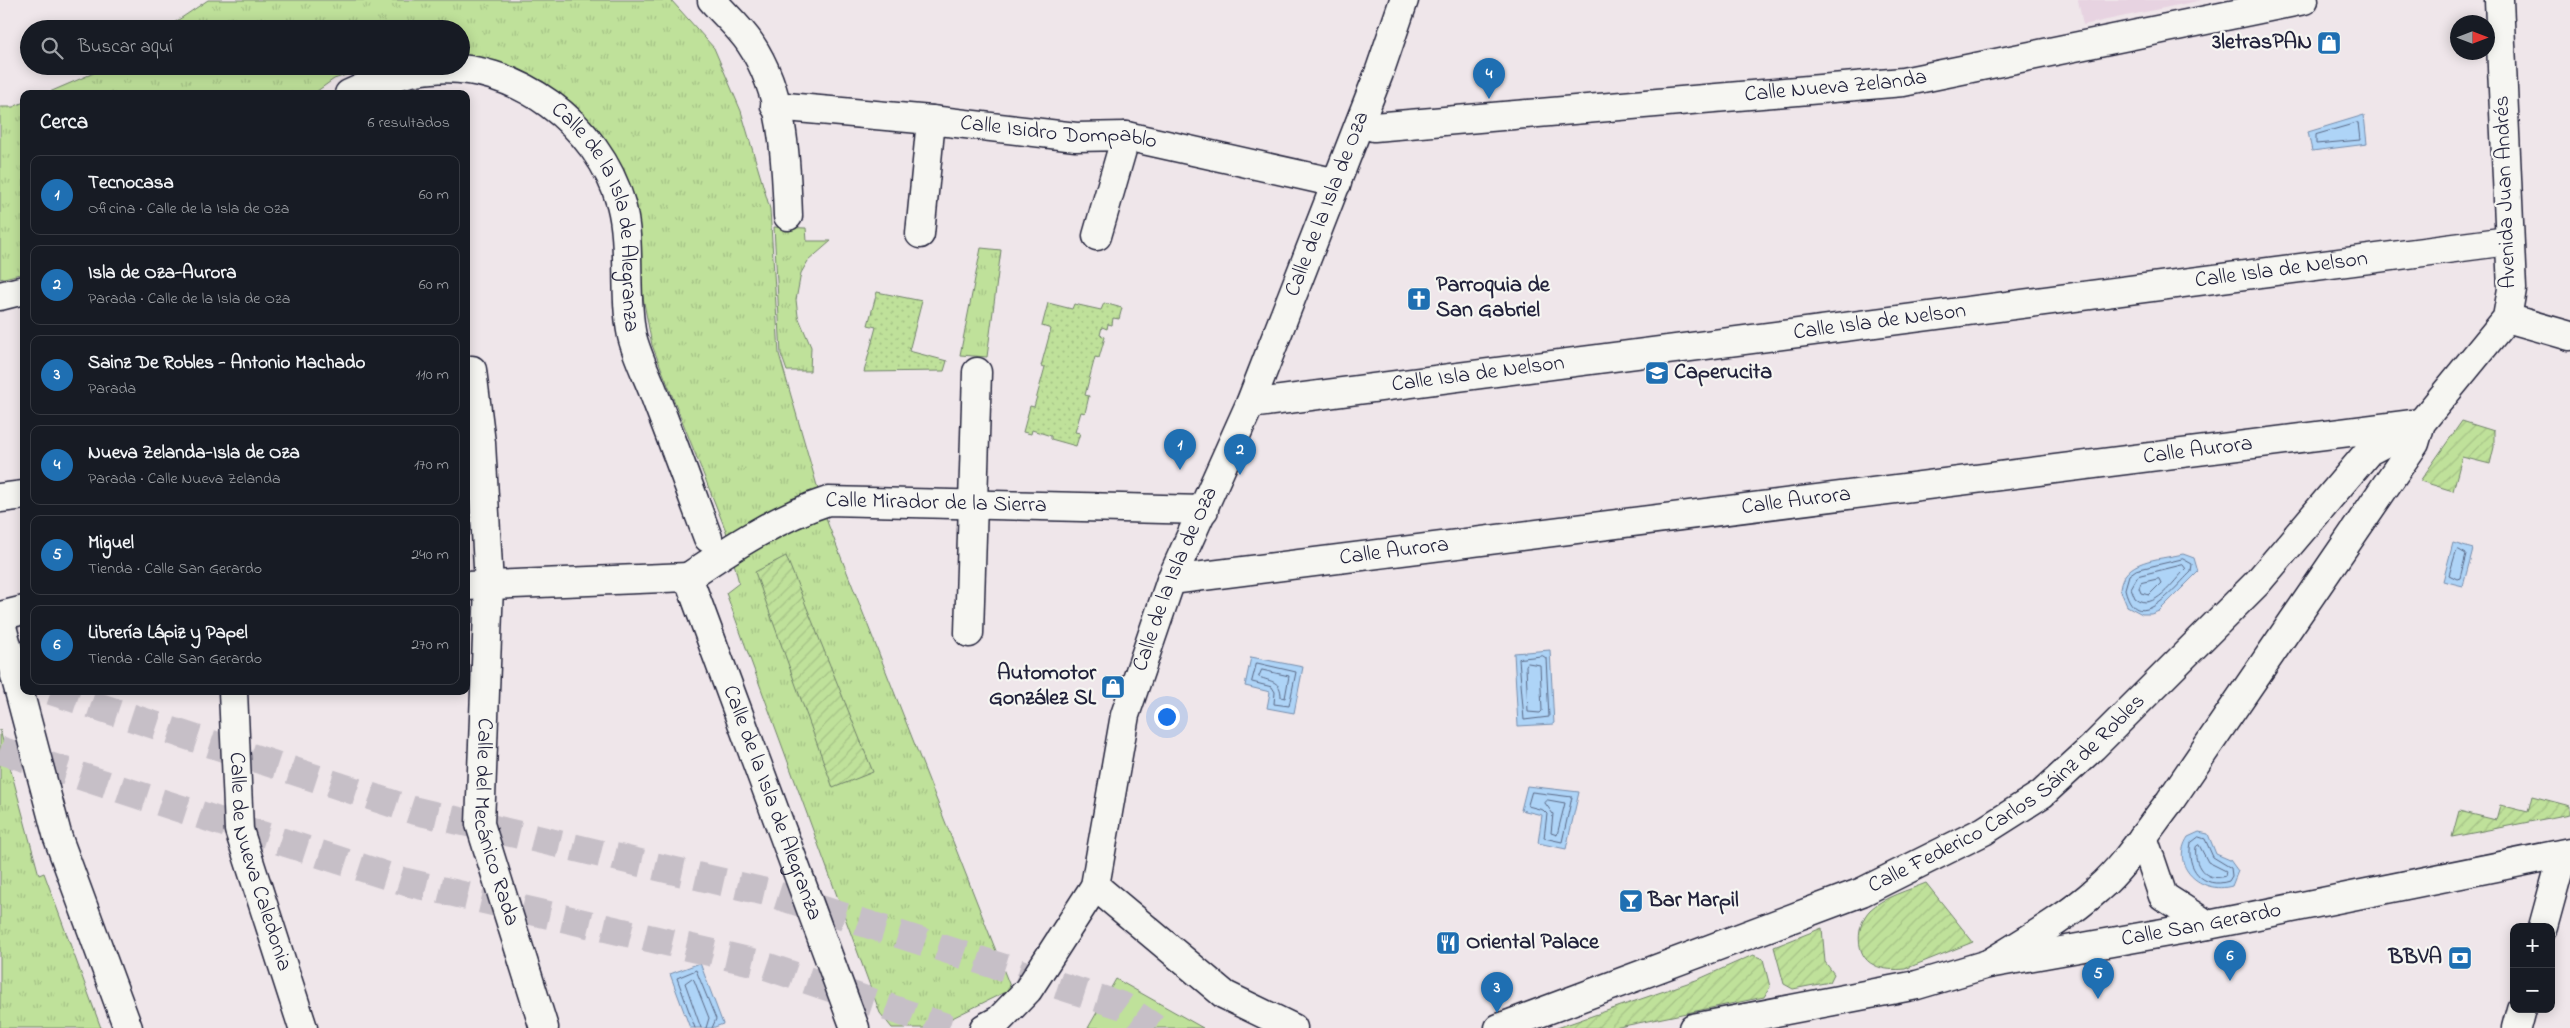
<!DOCTYPE html>
<html lang="es">
<head>
<meta charset="utf-8">
<style>
	:root { --surface:#171b24; --page:#20242c; --text:#f1f3f6; --muted:#9ea1a6; --line:#363941; --accent:#1f6fb2 }
	body { margin:0; font-family:"Indie Flower",sans-serif; background:var(--page); color:var(--text) }
	.controls { position:absolute; right:15px; bottom:15px; display:grid; overflow:hidden; border-radius:10px; box-shadow:0 2px 12px #0003 }
	.controls button { width:45px; height:45px; display:grid; place-items:center; padding:0; border:0; border-bottom:1px solid var(--line); background:var(--surface); color:var(--text); font:25px sans-serif }
	.compass { position:absolute; left:2450px; top:15px; width:45px; height:45px; border-radius:50%; background:var(--surface); box-shadow:0 2px 12px #0003; rotate:90deg }
	.you { position:absolute; left:1166px; top:716px; width:18px; height:18px; margin:-12px; border:4px solid #fff; border-radius:50%; background:#1a73e8; box-shadow:0 0 0 8px #1a73e833 }
	.badge { display:grid; place-items:center; width:32px; height:32px; border-radius:50%; background:var(--accent); color:#fff; font-size:16px; font-weight:700 }
	.pin { position:absolute; translate:-50% -41px; filter:drop-shadow(0 1px 2px #0008) }
	.pin::after { content:''; position:absolute; top:26px; width:18px; height:15px; background:inherit; clip-path:polygon(0 0,100% 0,50% 100%) }
	.list { margin:0; padding:0; list-style:none }
	h2 { display:flex; justify-content:space-between; align-items:center; height:65px; margin:0; padding:0 20px; font-size:21px }
	h2 small { font-size:16px; font-weight:400; color:var(--muted) }
	.list li { display:grid; grid-template-columns:32px 1fr auto; gap:15px; align-items:center; box-sizing:border-box; height:80px; margin:0 10px 10px; padding:0 10px; border:1px solid var(--line); border-radius:10px }
	.list b { display:block; font-size:19px; white-space:nowrap }
	.list p { margin:0; font-size:16px; white-space:nowrap; color:var(--muted) }
	.list em { font-size:16px; font-style:normal; color:var(--muted) }
	.icon { flex:none; width:28px; height:28px; fill:none; stroke:currentColor; stroke-width:2; stroke-linecap:round; stroke-linejoin:round }
	.map { position:relative; flex:none; width:2570px; height:1028px; overflow:hidden }
	.search { position:absolute; background:var(--surface); box-shadow:0 2px 12px #0003; left:20px; top:20px; width:450px; height:55px; display:flex; align-items:center; gap:12px; box-sizing:border-box; padding:0 18px; border-radius:28px; color:var(--muted); font-size:19px }
	.panel { position:absolute; background:var(--surface); box-shadow:0 2px 12px #0003; left:20px; top:90px; width:450px; height:605px; border-radius:10px }
	.map>svg:first-child { display:block }
	.built { fill:#e7d3e1 }
	.grass { fill:url(#grass-dots); stroke:#70826a }
	.park { fill:url(#park-tufts); stroke:#70826a }
	.garden { fill:url(#garden-furrows); stroke:#70826a }
	.pitch { fill:#bfe19a; stroke:#70826a }
	.water { fill:#aed4f7; stroke:#768dac }
	.lines { fill:none; stroke-linecap:round; stroke-linejoin:round }
	.shore { stroke:#5a6986; stroke-width:1 }
	.primary-tunnel { stroke:#c6bfc7; stroke-width:28; stroke-dasharray:28 14; stroke-linecap:butt }
	.minor-casing { stroke:#22223b; stroke-width:31 }
	.minor { stroke:#f6f6f2; stroke-width:28 }
	.labels { text-anchor:middle; dominant-baseline:central; stroke-width:4.5; stroke-linejoin:round; paint-order:stroke }
	.poi-label { font-size:22px; font-weight:bold; fill:#22223b; stroke:#f6f6f2; text-anchor:start }
	.street-label { font-size:22px; fill:#22223b; stroke:#f6f6f2 }
</style>
</head>
<body>
<div class="map">
<svg width="2570" height="1028" viewBox="0 0 2570 1028">
	<defs>
		<pattern id="grass-dots" width="8" height="8" patternUnits="userSpaceOnUse" patternTransform="scale(1.25)"><rect width="8" height="8" fill="#bfe19a"/><path d="M2 2h.1M6 6h.1" fill="none" stroke="#a4c186" stroke-width="1.8" stroke-linecap="round"/></pattern>
		<pattern id="park-tufts" width="24" height="20" patternUnits="userSpaceOnUse" patternTransform="scale(1.25)"><rect width="24" height="20" fill="#bfe19a"/><path d="M3 7l-1-3M5 7V3M7 7l1-3M15 17l-1-3M17 17v-4M19 17l1-3" fill="none" stroke="#a4c186"/></pattern>
		<pattern id="garden-furrows" width="10" height="10" patternUnits="userSpaceOnUse" patternTransform="scale(1.25)"><rect width="10" height="10" fill="#bfe19a"/><path d="M-1 1l2-2M0 10L10 0M9 11l2-2" fill="none" stroke="#a4c186"/></pattern>
	</defs>
	<rect width="100%" height="100%" fill="#efe6ea"/>
	<filter id="ink" filterUnits="userSpaceOnUse"><feTurbulence type="fractalNoise" baseFrequency=".02" numOctaves="2"/><feDisplacementMap in="SourceGraphic" scale="10" xChannelSelector="R" yChannelSelector="G"/><feConvolveMatrix kernelMatrix="1 2 1 2 8 2 1 2 1" color-interpolation-filters="sRGB"/></filter>
	<g filter="url(#ink)">
		<polygon class="built" points="2078,0 2202,0 2083,25"/>
		<g class="grass">
			<polygon points="877,292 922,301 909,351 947,361 944,371 864,372 876,327 868,325"/>
			<polygon points="1048,303 1072,309 1074,304 1101,310 1104,303 1122,308 1119,319 1113,318 1112,325 1108,324 1107,329 1102,327 1100,335 1105,337 1099,358 1095,357 1085,395 1089,396 1085,413 1081,412 1075,432 1080,433 1076,446 1051,439 1051,436 1032,430 1031,434 1023,432 1030,406 1034,407 1045,367 1041,366 1051,329 1042,326"/>
		</g>
		<g class="park">
			<polygon points="208,0 671,0 714,48 741,111 770,209 779,354 828,524 1011,989 932,1028 892,1028 880,1013 726,593 739,583 726,531 652,345 642,292 637,209 614,154 585,116 562,95 511,67 461,55 461,29 165,29"/>
			<polygon points="110,66 372,66 334,79 313,94 45,94"/>
			<polygon points="24,102 24,273 0,279 0,107 13,107"/>
			<polygon points="774,227 806,228 807,241 831,241 808,261 801,273 796,300 798,316 811,347 810,371 787,371 781,354"/>
			<polygon points="981,248 1001,250 987,357 960,355"/>
			<polygon points="0,730 39,875 44,873 101,1028 0,1028"/>
		</g>
		<g class="garden">
			<polygon points="2462,421 2494,431 2494,447 2490,464 2462,457 2453,491 2420,481"/>
			<polygon points="786,556 873,772 833,788 755,572"/>
			<polygon points="2532,796 2570,806 2570,814 2452,837 2459,811 2496,820 2500,805 2528,812"/>
			<path d="M1926,883L1973,942L1905,969C1895,970 1883,970 1874,965C1854,956 1856,924 1870,910C1883,897 1909,890 1926,883Z"/>
			<polygon points="1822,928 1825,962 1834,974 1830,982 1793,989 1784,984 1774,947"/>
			<polygon points="1753,955 1763,959 1770,987 1764,997 1614,1028 1557,1028 1699,979"/>
		</g>
		<polygon class="pitch" points="1116,979 1203,1028 1088,1028"/>
		<g class="water">
			<polygon points="2364,115 2367,144 2312,151 2308,132"/>
			<polygon points="2453,543 2473,549 2463,586 2443,581"/>
			<path d="M2183,554L2194,558L2198,572L2159,611L2151,614H2142L2127,606L2120,589C2124,559 2157,560 2183,554Z"/>
			<polygon points="1550,650 1554,724 1518,726 1514,653"/>
			<polygon points="1251,657 1303,667 1294,713 1267,708 1270,692 1245,686"/>
			<polygon points="1527,786 1579,792 1566,849 1538,843 1542,815 1521,810"/>
			<path d="M2199,832L2208,834L2216,854L2230,860L2238,871L2232,886C2201,895 2169,866 2188,837Z"/>
			<polygon points="700,963 723,1024 712,1028 690,1028 670,974"/>
		</g>
		<g class="lines">
			<g class="shore">
				<polygon points="2358,123 2360,140 2316,144 2316,135"/>
				<polygon points="2459,550 2466,554 2460,578 2457,579 2449,575 2456,552"/>
				<path d="M2183,559L2192,564L2191,572C2175,587 2137,638 2125,589L2129,575L2136,570Z"/>
				<path d="M2183,565L2186,569C2173,581 2154,613 2135,598L2131,588L2138,576Z"/>
				<polygon points="2159,579 2161,583 2149,595 2141,593 2139,588 2141,583"/>
				<polygon points="1543,656 1546,658 1549,717 1524,720 1519,659"/>
				<polygon points="1257,663 1296,672 1289,706 1274,704 1275,692 1272,687 1252,682"/>
				<polygon points="1528,663 1540,665 1542,711 1540,713 1528,712 1526,666"/>
				<path d="M1262,670L1289,676L1285,698L1281,697C1281,681 1272,682 1259,677Z"/>
				<polygon points="1532,792 1572,797 1562,842 1544,838 1547,814 1543,810 1528,806"/>
				<polygon points="1548,800 1565,803 1557,835 1551,833 1553,814 1545,803"/>
				<path d="M2199,837L2205,839L2213,857L2231,868L2232,876L2229,881C2203,890 2185,868 2191,843Z"/>
				<path d="M2199,845L2208,862L2226,871L2225,876C2205,883 2193,864 2196,847Z"/>
				<polyline points="695,1028 677,978 696,970 716,1019 712,1028"/>
				<polyline points="701,1028 685,983 692,978 694,980 709,1018 706,1028"/>
			</g>
			<g class="primary-tunnel">
				<polyline points="51,691 412,810 770,893 1123,1006 1155,1028"/>
				<polyline points="0,750 406,882 757,963 949,1028"/>
			</g>
			<defs>
				<g id="minor">
					<path d="M712,0C724,14 740,28 750,43C784,93 786,158 788,216"/>
					<path id="s1" d="M349,94C375,82 403,71 432,69C515,61 599,125 621,204C632,246 623,292 632,336C637,357 649,379 656,399C674,445 691,492 708,538"/>
					<path id="s2" d="M775,106L931,120L1076,137L1126,136L1337,183"/>
					<path id="s3" d="M1360,123L1374,127L1903,82L2304,0"/>
					<polyline points="920,234 931,120"/>
					<polyline points="1097,236 1126,136"/>
					<polyline points="0,296 24,290"/>
					<polyline points="2507,318 2570,336"/>
					<path id="s4" d="M472,370L481,443L489,585L480,824L544,1028"/>
					<path id="s5" d="M1250,404L2508,241"/>
					<polyline points="0,498 24,495"/>
					<path id="s6" d="M688,577C731,548 778,517 828,501L1204,510"/>
					<path id="s7" d="M688,577L855,1028"/>
					<path id="s8" d="M1171,580L2421,423"/>
					<polyline points="466,586 688,577"/>
					<polyline points="0,616 24,610"/>
					<polyline points="0,619 58,838 128,1028"/>
					<polyline points="969,633 977,372"/>
					<path id="s9" d="M233,691L239,830L303,1028"/>
					<polyline points="2143,837 2163,896 2208,925"/>
					<polyline points="1095,886 1225,995 1293,1028"/>
					<polyline points="2543,927 2563,854"/>
					<path d="M1988,964C2025,941 2065,919 2098,889C2124,867 2149,828 2170,801L2415,443L2421,423L2507,318L2512,289L2499,0"/>
					<path id="s10" d="M984,1028L999,1020L1028,990L1095,886L1125,715L1171,580L1250,404L1379,73L1404,0"/>
					<path id="s11" d="M1499,1028L1862,892L1984,831L2042,794L2093,747L2257,583L2369,451L2407,431"/>
					<path id="s12" d="M1693,1028L1917,985L1988,964L2208,925L2570,852"/>
					<polyline points="2516,1028 2521,1009"/>
				</g>
			</defs>
			<use href="#minor" class="minor-casing"/>
			<use href="#minor" class="minor"/>
		</g>
	</g>
	<defs>
		<symbol id="shop-square" viewBox="-11 -11 22 22"><rect x="-9" y="-9" width="18" height="18" rx="4" fill="#1f6fb2" stroke="#f6f6f2"/><path d="M-5-2.5h2.3a2.7 3.5 0 0 1 5.4 0H5L5.5 6h-11ZM-1.5-2.5h3a1.5 2.3 0 0 0-3 0Z" fill="#fff"/></symbol>
		<symbol id="church-square" viewBox="-11 -11 22 22"><rect x="-9" y="-9" width="18" height="18" rx="4" fill="#1f6fb2" stroke="#f6f6f2"/><path d="M-1.2-6h2.4v3.5h3.3v2.4h-3.3V6h-2.4V-.1h-3.3v-2.4h3.3Z" fill="#fff"/></symbol>
		<symbol id="school-square" viewBox="-11 -11 22 22"><rect x="-9" y="-9" width="18" height="18" rx="4" fill="#1f6fb2" stroke="#f6f6f2"/><path d="M0-5L7-2L0 1L-7-2ZM-4 1L0 2.5L4 1V4Q0 6-4 4Z" fill="#fff"/></symbol>
		<symbol id="bar-square" viewBox="-11 -11 22 22"><rect x="-9" y="-9" width="18" height="18" rx="4" fill="#1f6fb2" stroke="#f6f6f2"/><path d="M-6-5H6L.8 .8V4.5H3.5V6h-7V4.5H-.8V.8Z" fill="#fff"/></symbol>
		<symbol id="restaurant-square" viewBox="-11 -11 22 22"><rect x="-9" y="-9" width="18" height="18" rx="4" fill="#1f6fb2" stroke="#f6f6f2"/><path d="M-5-6h1v4h1v-4h1v4h1v-4h1v5L-1.5 .5V6h-2V.5L-5-1ZM5-6V6H3V1.5H1.5Q1.5-4 5-6Z" fill="#fff"/></symbol>
		<symbol id="bank-square" viewBox="-11 -11 22 22"><rect x="-9" y="-9" width="18" height="18" rx="4" fill="#1f6fb2" stroke="#f6f6f2"/><path d="M-6-4H6V4H-6ZM0-2.3a2.3 2.3 0 1 0 0 4.6a2.3 2.3 0 1 0 0-4.6Z" fill="#fff"/></symbol>
	</defs>
	<g fill-rule="evenodd">
		<use href="#shop-square" x="2315" y="29" width="28" height="28"/>
		<use href="#church-square" x="1405" y="285" width="28" height="28"/>
		<use href="#school-square" x="1643" y="359" width="28" height="28"/>
		<use href="#shop-square" x="1099" y="673" width="28" height="28"/>
		<use href="#bar-square" x="1617" y="887" width="28" height="28"/>
		<use href="#restaurant-square" x="1434" y="929" width="28" height="28"/>
		<use href="#bank-square" x="2446" y="944" width="28" height="28"/>
	</g>
	<g class="labels">
		<g class="poi-label">
			<text x="2312" y="43" text-anchor="end">3letrasPAN</text>
			<text x="1436" y="286">Parroquia de<tspan x="1436" dy="25">San Gabriel</tspan></text>
			<text x="1674" y="373">Caperucita</text>
			<text x="1096" y="674" text-anchor="end">Automotor<tspan x="1096" dy="25">González SL</tspan></text>
			<text x="1648" y="901">Bar Marpil</text>
			<text x="1466" y="943">Oriental Palace</text>
			<text x="2442" y="958" text-anchor="end">BBVA</text>
		</g>
		<g class="street-label">
			<text stroke="none"><textPath href="#s3" startOffset="478">Calle Nueva Zelanda</textPath></text>
			<text stroke="none"><textPath href="#s2" startOffset="285">Calle Isidro Dompablo</textPath></text>
			<text transform="translate(2506 192) rotate(-92)">Avenida Juan Andrés</text>
			<text stroke="none"><textPath href="#s10" startOffset="906">Calle de la Isla de Oza</textPath></text>
			<text stroke="none"><textPath href="#s1" startOffset="342">Calle de la Isla de Alegranza</textPath></text>
			<text stroke="none"><textPath href="#s5" startOffset="1040">Calle Isla de Nelson</textPath></text>
			<text stroke="none"><textPath href="#s5" startOffset="635">Calle Isla de Nelson</textPath></text>
			<text stroke="none"><textPath href="#s5" startOffset="230">Calle Isla de Nelson</textPath></text>
			<text stroke="none"><textPath href="#s8" startOffset="1035">Calle Aurora</textPath></text>
			<text stroke="none"><textPath href="#s8" startOffset="630">Calle Aurora</textPath></text>
			<text stroke="none"><textPath href="#s6" startOffset="268">Calle Mirador de la Sierra</textPath></text>
			<text stroke="none"><textPath href="#s8" startOffset="225">Calle Aurora</textPath></text>
			<text stroke="none"><textPath href="#s10" startOffset="501">Calle de la Isla de Oza</textPath></text>
			<text stroke="none"><textPath href="#s11" startOffset="564">Calle Federico Carlos Sáinz de Robles</textPath></text>
			<text stroke="none"><textPath href="#s7" startOffset="241">Calle de la Isla de Alegranza</textPath></text>
			<text stroke="none"><textPath href="#s4" startOffset="455">Calle del Mecánico Rada</textPath></text>
			<text stroke="none"><textPath href="#s9" startOffset="174">Calle de Nueva Caledonia</textPath></text>
			<text stroke="none"><textPath href="#s12" startOffset="519">Calle San Gerardo</textPath></text>
		</g>
	</g>
</svg>
<div class="controls">
<button>+</button>
<button>−</button>
</div>
<svg class="compass" viewBox="-18 -18 36 36"><path d="M0-13l5 13h-10z" fill="#e53935"/><path d="M0 13l5-13h-10z" fill="#9ea1a6"/></svg>
<div class="you"></div>
<div class="pin badge" style="left:1180px;top:470px">1</div>
<div class="pin badge" style="left:1240px;top:475px">2</div>
<div class="pin badge" style="left:1497px;top:1013px">3</div>
<div class="pin badge" style="left:1489px;top:99px">4</div>
<div class="pin badge" style="left:2098px;top:999px">5</div>
<div class="pin badge" style="left:2230px;top:981px">6</div>
<div class="search"><svg class="icon" aria-label="search" viewBox="0 0 24 24"><circle cx="10" cy="10" r="6"/><path d="M15 15l6 6"/></svg>Buscar aquí</div>
<section class="panel">
<h2>Cerca<small>6 resultados</small></h2>
<ul class="list">
<li><span class="badge">1</span><div><b>Tecnocasa</b><p>Oficina · Calle de la Isla de Oza</p></div><em>60 m</em></li>
<li><span class="badge">2</span><div><b>Isla de Oza-Aurora</b><p>Parada · Calle de la Isla de Oza</p></div><em>60 m</em></li>
<li><span class="badge">3</span><div><b>Sainz De Robles - Antonio Machado</b><p>Parada</p></div><em>110 m</em></li>
<li><span class="badge">4</span><div><b>Nueva Zelanda-Isla de Oza</b><p>Parada · Calle Nueva Zelanda</p></div><em>170 m</em></li>
<li><span class="badge">5</span><div><b>Miguel</b><p>Tienda · Calle San Gerardo</p></div><em>240 m</em></li>
<li><span class="badge">6</span><div><b>Librería Lápiz y Papel</b><p>Tienda · Calle San Gerardo</p></div><em>270 m</em></li>
</ul>
</section>
</div>
</body>
</html>
